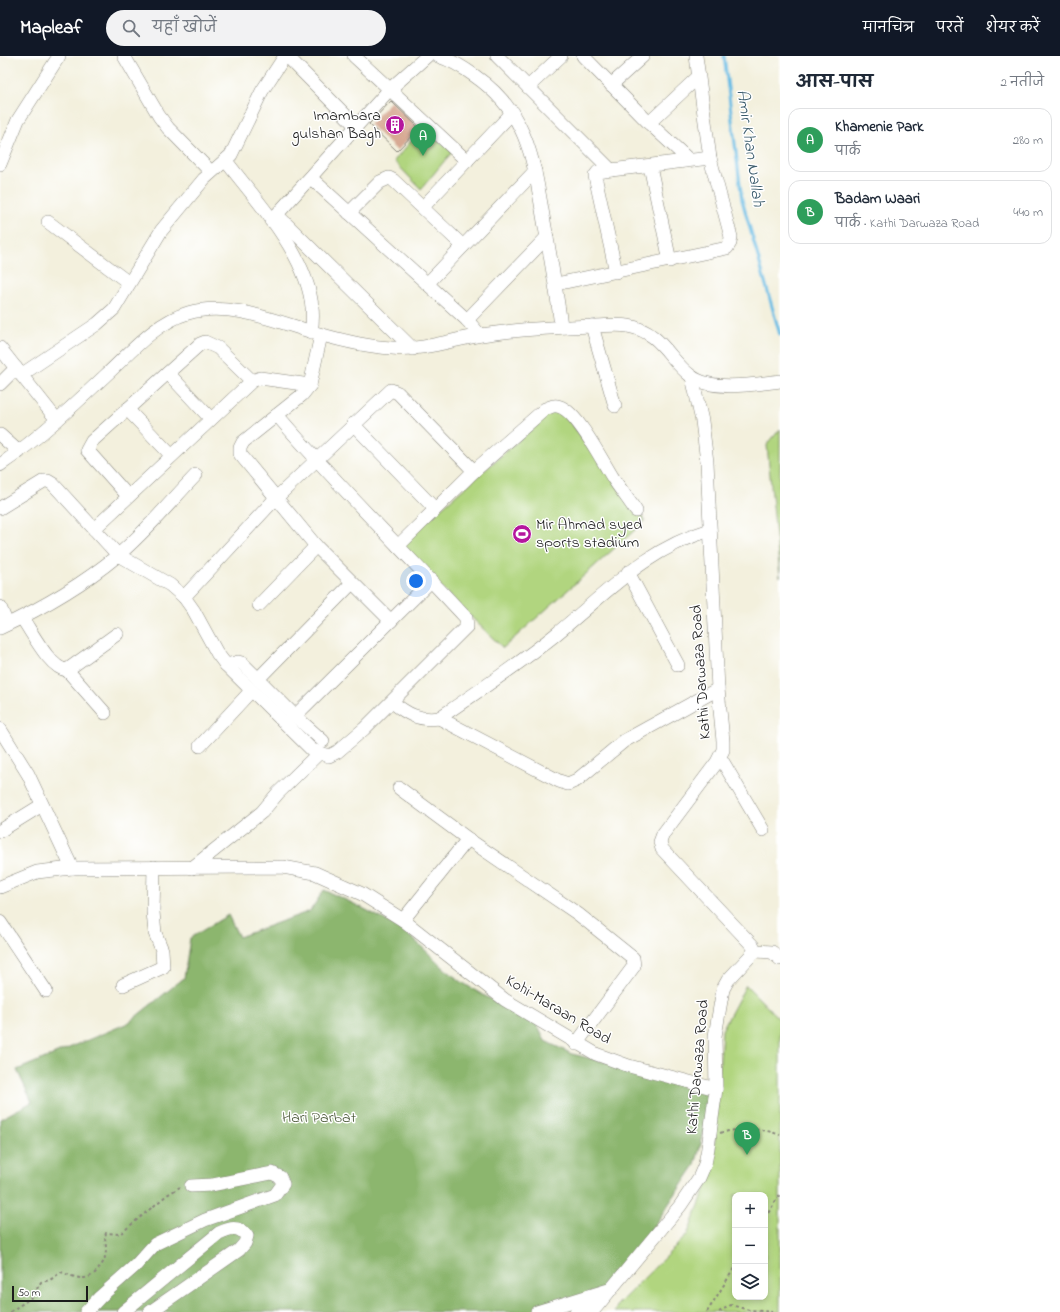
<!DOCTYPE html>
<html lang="hi">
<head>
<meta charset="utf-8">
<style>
	:root { --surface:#fff; --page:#f2f2f3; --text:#1f2937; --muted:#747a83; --line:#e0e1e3; --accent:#111827 }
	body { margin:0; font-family:"Indie Flower","Playpen Sans Deva",sans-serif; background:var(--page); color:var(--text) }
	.controls { position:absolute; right:12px; bottom:12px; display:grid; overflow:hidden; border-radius:8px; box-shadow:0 2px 6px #0003 }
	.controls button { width:36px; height:36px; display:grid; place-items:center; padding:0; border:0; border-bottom:1px solid var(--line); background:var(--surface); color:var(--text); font:20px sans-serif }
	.scale { position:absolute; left:12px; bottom:10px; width:76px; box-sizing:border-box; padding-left:4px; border:2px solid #1c1c1c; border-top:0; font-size:11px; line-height:14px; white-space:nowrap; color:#1c1c1c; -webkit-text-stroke:3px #fff; paint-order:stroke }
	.you { position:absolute; left:416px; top:525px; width:14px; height:14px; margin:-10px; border:3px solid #fff; border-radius:50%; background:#1a73e8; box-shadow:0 0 0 6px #1a73e833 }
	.badge { display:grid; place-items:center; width:26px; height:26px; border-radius:50%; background:var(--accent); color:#fff; font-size:13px; font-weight:700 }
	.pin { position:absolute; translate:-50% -33px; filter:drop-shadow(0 1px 2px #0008) }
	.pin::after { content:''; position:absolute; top:21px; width:14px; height:12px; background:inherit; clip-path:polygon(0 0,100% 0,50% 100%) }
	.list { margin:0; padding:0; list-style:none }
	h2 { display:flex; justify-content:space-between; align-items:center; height:52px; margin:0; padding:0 16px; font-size:17px }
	h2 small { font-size:13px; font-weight:400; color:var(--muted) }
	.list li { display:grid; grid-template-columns:26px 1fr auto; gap:12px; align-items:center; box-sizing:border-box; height:64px; margin:0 8px 8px; padding:0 8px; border:1px solid var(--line); border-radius:12px }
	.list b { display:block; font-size:15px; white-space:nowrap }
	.list p { margin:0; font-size:13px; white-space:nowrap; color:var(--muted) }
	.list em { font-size:13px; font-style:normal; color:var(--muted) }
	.icon { flex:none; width:22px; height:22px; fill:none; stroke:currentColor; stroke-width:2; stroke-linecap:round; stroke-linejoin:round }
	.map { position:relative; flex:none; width:780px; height:1256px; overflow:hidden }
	header { display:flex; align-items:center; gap:24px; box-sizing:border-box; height:56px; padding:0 20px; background:var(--accent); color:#fff }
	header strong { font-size:19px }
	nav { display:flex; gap:22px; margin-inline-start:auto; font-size:14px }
	.search { width:280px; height:36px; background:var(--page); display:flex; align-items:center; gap:10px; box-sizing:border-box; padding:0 14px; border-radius:22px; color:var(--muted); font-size:15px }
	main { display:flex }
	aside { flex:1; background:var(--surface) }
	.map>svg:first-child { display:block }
	.green { fill:#b1d57f; stroke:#66784e; fill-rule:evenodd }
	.forest { fill:#8cb66e; stroke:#546945 }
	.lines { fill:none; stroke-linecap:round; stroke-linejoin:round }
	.stream { stroke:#69bde5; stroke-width:3 }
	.building { fill:#d7a993 }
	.minor-casing { stroke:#88867c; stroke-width:14 }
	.path { stroke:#88867c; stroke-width:2; stroke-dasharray:3 3; stroke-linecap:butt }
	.minor { stroke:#fff; stroke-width:13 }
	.labels { text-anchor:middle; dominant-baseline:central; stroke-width:3; stroke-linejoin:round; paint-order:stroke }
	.poi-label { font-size:16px; fill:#1c1c1c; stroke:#fff; text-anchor:end }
	.street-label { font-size:16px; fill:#1c1c1c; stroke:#fff }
	.park-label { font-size:16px; fill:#505d3f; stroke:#fff }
	.water-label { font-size:17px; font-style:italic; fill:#3b5c6c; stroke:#fff }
</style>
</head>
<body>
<header>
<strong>Mapleaf</strong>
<div class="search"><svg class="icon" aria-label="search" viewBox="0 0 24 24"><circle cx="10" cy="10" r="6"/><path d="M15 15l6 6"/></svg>यहाँ खोजें</div>
<nav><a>मानचित्र</a><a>परतें</a><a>शेयर करें</a></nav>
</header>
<main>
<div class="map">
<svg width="780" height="1256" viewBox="0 0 780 1256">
	<rect width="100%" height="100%" fill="#fff"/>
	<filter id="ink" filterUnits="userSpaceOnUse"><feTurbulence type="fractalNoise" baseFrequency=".025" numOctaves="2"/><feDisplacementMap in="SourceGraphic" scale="8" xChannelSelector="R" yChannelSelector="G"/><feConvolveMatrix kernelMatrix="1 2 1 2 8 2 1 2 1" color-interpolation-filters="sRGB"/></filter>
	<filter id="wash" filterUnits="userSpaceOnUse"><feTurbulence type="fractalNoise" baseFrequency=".012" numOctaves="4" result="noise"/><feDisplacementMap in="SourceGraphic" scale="16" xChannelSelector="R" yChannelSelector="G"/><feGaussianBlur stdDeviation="0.9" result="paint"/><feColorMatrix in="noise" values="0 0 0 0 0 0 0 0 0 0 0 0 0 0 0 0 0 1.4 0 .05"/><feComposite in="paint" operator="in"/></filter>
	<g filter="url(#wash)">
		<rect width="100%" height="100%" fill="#f3f0dd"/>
		<g class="green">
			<polygon points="424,70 452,96 421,133 394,105"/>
			<polygon points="558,350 645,465 503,592 398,490"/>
			<polygon points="780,373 780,521 767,389"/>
			<path d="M746,929L780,964V1256H614L619,1247L687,1179L713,1114L722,974ZM735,1139H765V1241H735Z"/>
		</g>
		<path class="forest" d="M324,834C351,846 378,859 403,875C421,888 434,904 451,918C478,939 504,950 534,963L545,985L572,998L716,1033L695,1109L608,1238L536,1256H0V1063L32,1046L17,1014L128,967L184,922L190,882L228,859L239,881L310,855Z"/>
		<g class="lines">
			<polyline class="stream" points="724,0 742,144 780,279"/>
		</g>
		<g id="blocks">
			<polygon class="building" points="391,45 419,72 397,95 369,68"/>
		</g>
	</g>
	<g filter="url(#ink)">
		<use href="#blocks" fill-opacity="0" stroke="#88867c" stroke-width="1"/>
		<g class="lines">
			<defs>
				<g id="minor">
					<polyline points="124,0 159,60 168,72 211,116"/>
					<polyline points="287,0 356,70"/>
					<polyline points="354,0 467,105"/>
					<path d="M438,0C451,4 464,12 475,20C531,59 534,110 545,171C551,204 557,237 561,270"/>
					<polyline points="497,0 611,114"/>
					<polyline points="583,0 649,67 689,104"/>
					<polyline points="611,29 643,0"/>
					<polyline points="528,31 561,0"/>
					<polyline points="649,67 698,21"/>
					<path d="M226,105C261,151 323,214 311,276"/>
					<polyline points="0,108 18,64 59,0"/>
					<polyline points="650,110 670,205"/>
					<polyline points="311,122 467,264 480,279"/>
					<polyline points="423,151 513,56"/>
					<polyline points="349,157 380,126 389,122 393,124 463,190"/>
					<polyline points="277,159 413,293"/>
					<polyline points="271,165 389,34 427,0"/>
					<polyline points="48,166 129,227"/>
					<polyline points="616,216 595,120 598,116 611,114 710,102"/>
					<polyline points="427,228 535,115"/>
					<polyline points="556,228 727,192 730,187 731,181 710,102 696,0"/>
					<polyline points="467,264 547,181"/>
					<polyline points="592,270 615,350"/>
					<polyline points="321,279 310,329 302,339 243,386 240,392 240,398 316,490 391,565"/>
					<polyline points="0,292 57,364"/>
					<polyline points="168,317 210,362"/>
					<polyline points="21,319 97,268 114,253 161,175 204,123 231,99 262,35 285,0"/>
					<polyline points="0,328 16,312"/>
					<polyline points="127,353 171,399"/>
					<polyline points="353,368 435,453"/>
					<polyline points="0,379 19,396"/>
					<path d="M0,409C38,383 72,351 106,319C130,297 156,266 188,257C229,244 280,267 319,278C340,284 371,291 392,292C423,295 451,284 481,279C519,273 556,271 594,270C605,270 617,268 628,270C662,276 668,303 691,320C711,336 756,328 780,325"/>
					<polyline points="128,440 87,394 92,385 200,288 205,286 218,292 252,325"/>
					<path d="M0,452L44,425H48L53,428L118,499L170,529L184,541L194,555L217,597L226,609L312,694L329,700L337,696L364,673L467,570L466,562C403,494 337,429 277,359"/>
					<polyline points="94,473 252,325 260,322 310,329"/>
					<path d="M398,490L474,415L545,353C549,352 553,349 557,350C576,352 603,407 613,422C620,433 629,444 636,455"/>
					<polyline points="628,516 678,609"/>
					<polyline points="184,541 276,442 391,334 398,337 474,415"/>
					<polyline points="259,549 316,490"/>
					<polyline points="0,551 7,568"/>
					<path d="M22,562C32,576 50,613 67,614L117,578"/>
					<path d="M0,572C42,552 81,530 117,500C145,477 170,446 196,419"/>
					<polyline points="226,609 238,606 242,607 295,660 323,685"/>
					<polyline points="67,614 105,657"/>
					<polyline points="258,623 352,527"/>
					<path d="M392,646C407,658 419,665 439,662C479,635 518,609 555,579C607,537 644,494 710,474"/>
					<polyline points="295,660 432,524"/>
					<polyline points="439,662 559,725 568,728 577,724 624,685 718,633"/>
					<polyline points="0,673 28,718 72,812"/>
					<polyline points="200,690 251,635"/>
					<polyline points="720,701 763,774"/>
					<polyline points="399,732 468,783 578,858 633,902 634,910 576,988"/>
					<polyline points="0,775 42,749"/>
					<polyline points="192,812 262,756 278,737 319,697"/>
					<polyline points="0,831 37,816 72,812 283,811 315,817 362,838 403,864 505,944 596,998 629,1010 716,1033"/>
					<polyline points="403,864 468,783"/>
					<polyline points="0,866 46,935"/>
					<polyline points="755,895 772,896 780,903"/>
					<polyline points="123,929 163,911 162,894 155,877 153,856 154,811"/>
					<polyline points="86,1256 100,1241 136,1209 155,1188 205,1164 275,1139 283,1128 280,1121 272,1117 212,1129 191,1130"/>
					<path d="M123,1256L219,1177C230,1172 238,1169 247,1180L245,1187L239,1194L150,1256"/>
					<polyline points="537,1256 612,1233"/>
					<polyline points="576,1256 594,1247"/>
					<polyline points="592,1256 680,1150 699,1122 705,1108 708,1092 716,1033 715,980 723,933 728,924 755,895 753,890 662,793 660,786 663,778 717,706 723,694 723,685 718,633 707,406 702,365 692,321"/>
				</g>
			</defs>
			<use href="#minor" class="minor-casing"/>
			<g class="path">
				<path d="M720,1077C740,1072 760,1071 780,1079"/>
				<polyline points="765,1162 780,1138"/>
				<path d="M10,1256L32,1241L41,1226L50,1224L61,1216C77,1222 88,1228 100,1211C104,1206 106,1200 106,1193C106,1187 104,1183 106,1177L120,1178L167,1139L180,1131"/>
				<polyline points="707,1256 735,1211"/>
				<polyline points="719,1256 731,1249 749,1254 772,1256"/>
			</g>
			<use href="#minor" class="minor"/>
		</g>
	</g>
	<defs>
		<symbol id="building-disc" viewBox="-11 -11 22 22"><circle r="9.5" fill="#b5179e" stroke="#fff"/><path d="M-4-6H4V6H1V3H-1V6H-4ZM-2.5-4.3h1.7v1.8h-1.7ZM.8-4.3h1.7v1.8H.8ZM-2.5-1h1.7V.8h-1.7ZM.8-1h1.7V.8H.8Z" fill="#fff"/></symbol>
		<symbol id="stadium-disc" viewBox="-11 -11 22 22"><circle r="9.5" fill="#b5179e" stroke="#fff"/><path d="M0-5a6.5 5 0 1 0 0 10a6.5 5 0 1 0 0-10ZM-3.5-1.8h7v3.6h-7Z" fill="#fff"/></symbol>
	</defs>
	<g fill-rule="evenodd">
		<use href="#building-disc" x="384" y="58" width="22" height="22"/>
		<use href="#stadium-disc" x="511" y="467" width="22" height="22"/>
	</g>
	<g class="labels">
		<g class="poi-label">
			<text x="381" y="60">Imambara<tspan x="381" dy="18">gulshan Bagh</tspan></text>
			<text x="536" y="469" text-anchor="start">Mir Ahmad syed<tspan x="536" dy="18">sports stadium</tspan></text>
		</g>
		<g class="street-label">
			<text transform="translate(701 616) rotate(-94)">Kathi Darwaza Road</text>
			<text transform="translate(558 954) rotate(31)">Kohi-Maraan Road</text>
			<text transform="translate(698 1011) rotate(-85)">Kathi Darwaza Road</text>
		</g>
		<g class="park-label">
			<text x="319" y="1062">Hari Parbat</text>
		</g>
		<g class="water-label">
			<text transform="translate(750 92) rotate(82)">Amir Khan Nallah</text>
		</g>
	</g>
</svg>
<div class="controls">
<button>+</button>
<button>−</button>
<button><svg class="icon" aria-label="layers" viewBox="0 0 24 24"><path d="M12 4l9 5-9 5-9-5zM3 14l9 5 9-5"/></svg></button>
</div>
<div class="scale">50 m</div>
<div class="you"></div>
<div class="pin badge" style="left:423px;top:100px;background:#2e9e5b">A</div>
<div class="pin badge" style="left:747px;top:1099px;background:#2e9e5b">B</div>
</div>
<aside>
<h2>आस-पास<small>2 नतीजे</small></h2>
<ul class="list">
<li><span class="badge" style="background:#2e9e5b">A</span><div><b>Khamenie Park</b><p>पार्क</p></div><em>280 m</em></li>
<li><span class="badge" style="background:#2e9e5b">B</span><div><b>Badam Waari</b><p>पार्क · Kathi Darwaza Road</p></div><em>440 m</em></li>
</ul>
</aside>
</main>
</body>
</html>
